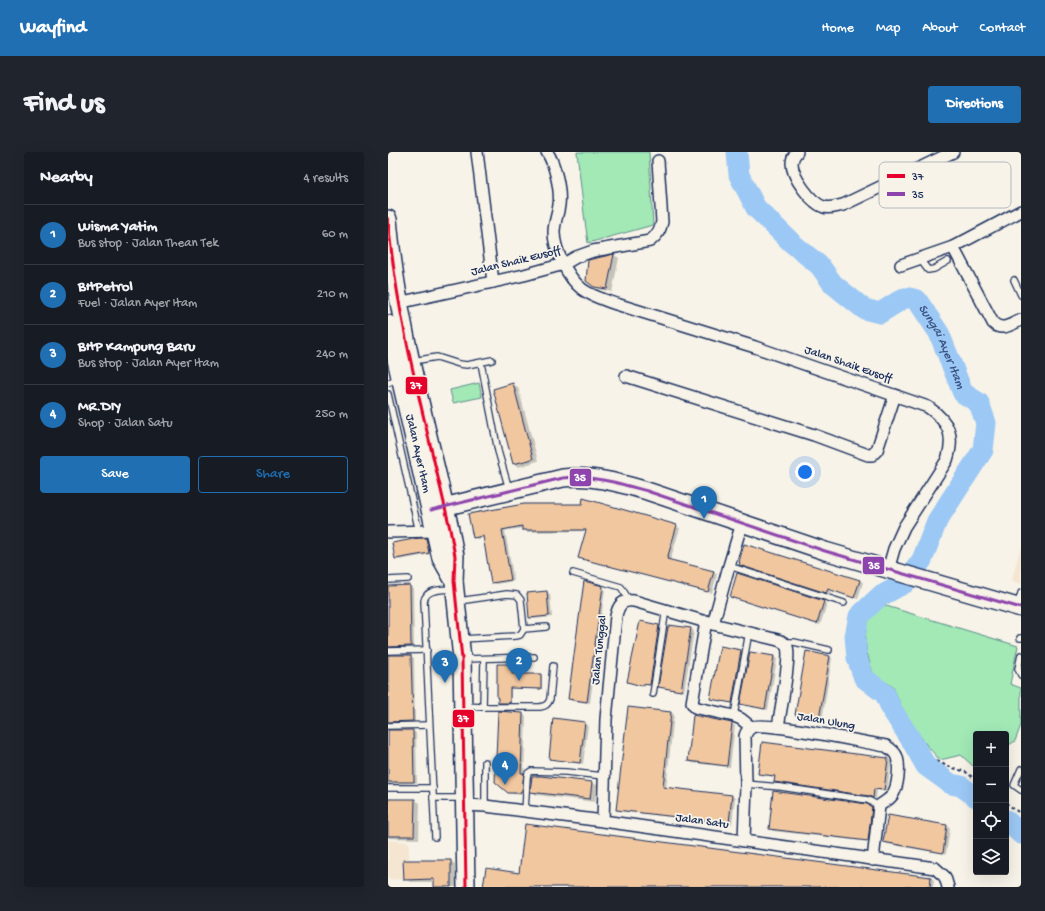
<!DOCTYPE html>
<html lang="en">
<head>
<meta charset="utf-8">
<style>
	:root { --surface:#171b24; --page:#20242c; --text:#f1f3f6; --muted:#9ea1a6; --line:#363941; --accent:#1f6fb2 }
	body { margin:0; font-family:"Gochi Hand",sans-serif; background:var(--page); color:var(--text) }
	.controls { position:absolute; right:12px; bottom:12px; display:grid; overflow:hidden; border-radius:4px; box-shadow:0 4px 16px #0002 }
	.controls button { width:36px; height:36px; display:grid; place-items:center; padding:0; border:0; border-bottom:1px solid var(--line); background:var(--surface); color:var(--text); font:20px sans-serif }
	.you { position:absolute; left:417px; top:320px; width:14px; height:14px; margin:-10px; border:3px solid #fff; border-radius:50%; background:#1a73e8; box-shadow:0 0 0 6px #1a73e833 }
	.badge { display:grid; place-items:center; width:26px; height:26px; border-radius:50%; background:var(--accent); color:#fff; font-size:13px; font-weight:700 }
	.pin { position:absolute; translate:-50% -33px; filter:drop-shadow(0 1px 2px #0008) }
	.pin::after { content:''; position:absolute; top:21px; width:14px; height:12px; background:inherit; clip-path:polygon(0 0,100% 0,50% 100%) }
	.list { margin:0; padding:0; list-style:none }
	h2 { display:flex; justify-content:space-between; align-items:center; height:52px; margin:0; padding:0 16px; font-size:17px }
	h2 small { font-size:13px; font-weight:400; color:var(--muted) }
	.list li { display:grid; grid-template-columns:26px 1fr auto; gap:12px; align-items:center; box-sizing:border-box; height:60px; padding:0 16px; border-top:1px solid var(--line) }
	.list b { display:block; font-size:15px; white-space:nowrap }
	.list p { margin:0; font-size:13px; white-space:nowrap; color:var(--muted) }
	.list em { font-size:13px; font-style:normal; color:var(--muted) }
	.actions { display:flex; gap:8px; padding:12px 16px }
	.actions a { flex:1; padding:9px 0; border:1px solid var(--accent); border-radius:4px; text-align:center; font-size:14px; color:var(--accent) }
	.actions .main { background:var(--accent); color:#fff }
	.icon { flex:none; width:22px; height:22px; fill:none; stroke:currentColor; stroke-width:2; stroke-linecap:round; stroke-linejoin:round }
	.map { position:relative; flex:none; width:633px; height:735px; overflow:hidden; border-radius:4px }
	header { display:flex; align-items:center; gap:24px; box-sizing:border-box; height:56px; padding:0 20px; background:var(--accent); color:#fff }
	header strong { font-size:19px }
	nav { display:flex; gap:22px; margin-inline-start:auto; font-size:14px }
	.intro { display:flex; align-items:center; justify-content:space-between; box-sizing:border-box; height:96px; padding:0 24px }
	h1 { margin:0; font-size:28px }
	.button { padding:10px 18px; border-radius:4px; background:var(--accent); color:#fff; font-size:14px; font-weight:700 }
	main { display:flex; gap:24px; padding:0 24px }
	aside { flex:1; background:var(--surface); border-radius:4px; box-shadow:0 4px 16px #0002 }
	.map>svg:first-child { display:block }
	.built { fill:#f5e6d2 }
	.green { fill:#a2e9b6; stroke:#5e8c8a }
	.shadow { fill:#0003 }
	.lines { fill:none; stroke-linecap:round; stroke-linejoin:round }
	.river { stroke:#9cc8f5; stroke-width:21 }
	.building { fill:#f1c7a0; stroke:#1b2f5e }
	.lane-casing { stroke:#1b2f5e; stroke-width:8 }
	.street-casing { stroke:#1b2f5e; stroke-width:14 }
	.primary-casing { stroke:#1b2f5e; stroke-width:20 }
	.path { stroke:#1b2f5e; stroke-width:2; stroke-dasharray:3 3; stroke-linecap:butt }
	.lane { stroke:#f7f3e8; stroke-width:5.5 }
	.street { stroke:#f7f3e8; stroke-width:11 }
	.primary { stroke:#f7f3e8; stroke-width:17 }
	.bus-1-casing { stroke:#f7f3e8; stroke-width:6 }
	.bus-2-casing { stroke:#f7f3e8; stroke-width:6 }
	.bus-1 { stroke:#e4002b; stroke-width:3 }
	.bus-2 { stroke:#8e44ad; stroke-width:3 }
	.labels { text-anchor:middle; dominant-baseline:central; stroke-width:3.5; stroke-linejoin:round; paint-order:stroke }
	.street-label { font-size:12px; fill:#1b2f5e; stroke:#f7f3e8 }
	.water-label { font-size:13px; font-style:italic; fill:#3b5584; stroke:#f7f3e8 }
	.key { fill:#f7f3e8; stroke:#b5b8bf; stroke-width:1 }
	.key-label { font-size:11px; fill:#1b2f5e }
	.line-badge { stroke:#f7f3e8; stroke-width:1.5 }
	.badge-label { font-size:11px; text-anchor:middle; font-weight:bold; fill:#fff }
</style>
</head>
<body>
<header>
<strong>Wayfind</strong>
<nav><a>Home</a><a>Map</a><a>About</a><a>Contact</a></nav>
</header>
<div class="intro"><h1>Find us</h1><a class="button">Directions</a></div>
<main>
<aside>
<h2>Nearby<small>4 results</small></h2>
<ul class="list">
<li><span class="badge">1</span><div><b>Wisma Yatim</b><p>Bus stop · Jalan Thean Tek</p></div><em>60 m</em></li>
<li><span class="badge">2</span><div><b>BHPetrol</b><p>Fuel · Jalan Ayer Itam</p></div><em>210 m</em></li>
<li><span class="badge">3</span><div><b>BHP Kampung Baru</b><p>Bus stop · Jalan Ayer Itam</p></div><em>240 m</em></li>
<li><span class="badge">4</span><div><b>MR.DIY</b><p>Shop · Jalan Satu</p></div><em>250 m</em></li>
</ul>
<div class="actions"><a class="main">Save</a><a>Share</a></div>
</aside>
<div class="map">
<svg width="633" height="735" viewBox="0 0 633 735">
	<rect width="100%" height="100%" fill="#f7f3e8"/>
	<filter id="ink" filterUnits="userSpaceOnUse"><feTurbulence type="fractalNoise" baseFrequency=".025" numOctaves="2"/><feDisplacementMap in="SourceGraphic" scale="8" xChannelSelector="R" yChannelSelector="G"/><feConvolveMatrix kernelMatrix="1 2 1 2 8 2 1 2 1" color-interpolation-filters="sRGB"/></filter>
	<g filter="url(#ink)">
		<g class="built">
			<polygon points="633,395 633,432 623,429"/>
			<polygon points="0,688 21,690 21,708 15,709 16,728 0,727"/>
		</g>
		<g class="green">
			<polygon points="189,0 261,0 265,73 200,91 196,62"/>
			<polygon points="91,231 94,245 65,251 62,238"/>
			<polygon points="495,453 630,494 622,532 633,536 633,573 627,589 618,595 618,582 588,582 588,613 585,614 573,603 552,608 540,595 516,561 505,535 485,522 479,501 477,487 479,468"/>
		</g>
		<g class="shadow">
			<polygon points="226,103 231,106 224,140 212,137 207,134 201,109"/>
			<polygon points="124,232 130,235 150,309 131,315 126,312"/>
			<polygon points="196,347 292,376 282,409 329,422 324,441 195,407 192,405 198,379 139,380 135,378 135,376 117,379 126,429 108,432 104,431 97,386 89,387 85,385 194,353"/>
			<polygon points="38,387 41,389 44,402 11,408 8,406"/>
			<polygon points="356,414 472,429 475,430 470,447 443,438 442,442"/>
			<polygon points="22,434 25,436 26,495 4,496 0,498 0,435"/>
			<polygon points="214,435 217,437 202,551 184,549 181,547"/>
			<polygon points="159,440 162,442 164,465 145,467 142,465"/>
			<polygon points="346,446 436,450 439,452 432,473"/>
			<polygon points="253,470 274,476 265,534 258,533 257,535 240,530"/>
			<polygon points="282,474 303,477 306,479 296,540 275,536 272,534"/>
			<polygon points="333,495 353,499 356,501 347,552 327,548 324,547"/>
			<polygon points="363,501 386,505 389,507 380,558 357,554 354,552"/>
			<polygon points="0,504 23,504 26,506 27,570 3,571 0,574"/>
			<polygon points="441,504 444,506 434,569 411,565 408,563"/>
			<polygon points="124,513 125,514 125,523 154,524 154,537 123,536 123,551 113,551"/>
			<polygon points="241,556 283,561 286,562 278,637 344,644 347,646 344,672 232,659 229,657"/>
			<polygon points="111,560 135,562 138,564 136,623 138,624 135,643 125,642 121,640"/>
			<polygon points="197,571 200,573 195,612 165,608 162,606"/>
			<polygon points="344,572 347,574 342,615 304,611 301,609"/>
			<polygon points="0,579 24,579 28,581 29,631 0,632"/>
			<polygon points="499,607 503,609 499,640 489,638 488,647 391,631 388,630 388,625 374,623 371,621"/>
			<polygon points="203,631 209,633 207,650 149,643 143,640"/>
			<polygon points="0,648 27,648 32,651 31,687 0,686 0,694"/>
			<polygon points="478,653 487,658 483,690 385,679 382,677"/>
			<polygon points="501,664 559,674 562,676 558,702 499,692 496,690"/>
			<polygon points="138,673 543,726 546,728 545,735 96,735 132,722"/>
			<polygon points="62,709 67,712 68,735 47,735 47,730 22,730 17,727"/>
		</g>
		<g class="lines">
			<g class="river">
				<path id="s1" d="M349,0L351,23L368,56L404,91L432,114L445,132L476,157L492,161L516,146H522L529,148L551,181L575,241L591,251L598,271L595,298L549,369L534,408L517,431L491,445L471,464L467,484L469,506L476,526L497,542L504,558L522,586L538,614L563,632L573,634L588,645"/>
				<polyline points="618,668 633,682"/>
			</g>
		</g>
		<g class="building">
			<polygon points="226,102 219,137 206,135 198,129 200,108"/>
			<polygon points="125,231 145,307 125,312 105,237"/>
			<polygon points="195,346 289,373 279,407 326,419 320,440 190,406 198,378 134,378 134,374 114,378 123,428 103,431 95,384 85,386 80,362 136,352 194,352"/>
			<polygon points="31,386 38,386 41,401 7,407 4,391"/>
			<polygon points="356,392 472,428 466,446 440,437 438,441 351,413 352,410 351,410"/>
			<polygon points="349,421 436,449 429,472 342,445"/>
			<polygon points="196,429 215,434 199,550 180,547"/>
			<polygon points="22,433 23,494 0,495 0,434"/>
			<polygon points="159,439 161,464 141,466 139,441"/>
			<polygon points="252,469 271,473 262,533 255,532 254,534 239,530"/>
			<polygon points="281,473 303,476 293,539 270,535 280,475 281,475"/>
			<polygon points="332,494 353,498 344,551 322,547"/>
			<polygon points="418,499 442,504 431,567 407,563"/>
			<polygon points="362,500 386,504 377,557 352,552"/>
			<polygon points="0,503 23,503 25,569 0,570"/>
			<polygon points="109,512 124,512 124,522 153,522 153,537 122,536 122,551 110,551 110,546 109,546"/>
			<polygon points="240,555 283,560 275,635 344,643 341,671 228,658"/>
			<polygon points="110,559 135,561 133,621 136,621 134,639 133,639 132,641 120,641 107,630"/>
			<polygon points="305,563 344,571 339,614 300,609"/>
			<polygon points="165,566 197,570 192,611 161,607"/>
			<polygon points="0,578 25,578 26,630 0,630"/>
			<polygon points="374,590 500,606 496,638 486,637 485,646 481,644 386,630 387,624 370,622"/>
			<polygon points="144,624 153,624 204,630 202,647 142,640"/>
			<polygon points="385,639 479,652 484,655 480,689 381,677"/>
			<polygon points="0,647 27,647 26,684 0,684"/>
			<polygon points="500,663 559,673 555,701 495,690"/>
			<polygon points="137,672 543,725 542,735 95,735 98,716 131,721"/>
			<polygon points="15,708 63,708 63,735 46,735 46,727 16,728"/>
		</g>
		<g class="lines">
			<defs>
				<g id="lane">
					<polyline points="531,106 540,118 546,117 560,109"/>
					<polyline points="626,128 633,143"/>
					<polyline points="25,209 49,205 71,212 79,213 104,208"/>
					<polyline points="93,211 110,299 121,337"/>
					<polyline points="0,231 10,226"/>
					<polyline points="0,242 31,380"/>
					<polyline points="341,414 456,451"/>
					<polyline points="185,421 233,435 241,448"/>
					<polyline points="0,428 20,427"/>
					<polyline points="71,449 119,442 129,443 133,448 136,477"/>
					<polyline points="630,452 633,441"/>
					<polyline points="632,486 633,486"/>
					<polyline points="74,487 128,484 132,483 136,477 158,475"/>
					<polyline points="397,490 406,490 441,498"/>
					<polyline points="0,499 39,498"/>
					<polyline points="633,503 630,517 633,523"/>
					<polyline points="77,507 146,505"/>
					<polyline points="265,542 278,457"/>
					<polyline points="76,554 95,555 96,508"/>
					<path d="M95,555H152C157,554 160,553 162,547L165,514"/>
					<polyline points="346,564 361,480"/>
					<polyline points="0,574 41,573"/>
					<polyline points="97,610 97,654"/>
					<polyline points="633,617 626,633 633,638"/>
					<polyline points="358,632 393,635 480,648 491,654"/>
					<polyline points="0,636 45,636"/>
					<polyline points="45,646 75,646"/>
					<polyline points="137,659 139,625 140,621 143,619 178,620 216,624"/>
					<path d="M47,685L36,449C38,436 56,438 66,437"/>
				</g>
				<g id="street">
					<polyline points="89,0 105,130"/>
					<path d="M159,0C167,12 173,38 171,53C170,62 166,71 166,80C166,98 180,126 194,137C203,144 215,147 225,151L367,195L540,255C561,270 567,283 559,308L516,375L506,397L500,418"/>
					<path d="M409,0C406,3 404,7 404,11C404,25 423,51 436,55C442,57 449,54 455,53L565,0"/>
					<path d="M565,95L605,171C614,180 623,172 633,168"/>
					<polyline points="513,113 565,95 633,59"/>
					<path d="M10,151L136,123L176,112L188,105L205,99L262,89C269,83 272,79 274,70L270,9"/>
					<polyline points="238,224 426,283 480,303 484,303 489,298 507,243"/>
					<polyline points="0,380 48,379"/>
					<polyline points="318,469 304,551 307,555 310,556 346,564 353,567 363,575"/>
					<polyline points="325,472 341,414 354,371"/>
					<polyline points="77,653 97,654 215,669 547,716 557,725 560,735"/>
					<path d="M215,669L218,567L228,464C230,454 234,447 246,449L325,472L390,488C394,489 397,491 399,495C403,506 392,561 390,575"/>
					<path d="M356,689L358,632L357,584C358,580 360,577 364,575C377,569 477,591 498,594C503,597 507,600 509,605C512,615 510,634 505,642C502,648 495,650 491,654L485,708"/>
				</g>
				<g id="primary">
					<path d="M0,67C9,172 39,274 62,377L67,404L66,429L74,507L78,735"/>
					<path id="s2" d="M0,172L53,406L66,429"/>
					<path d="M43,358L175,326C204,323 231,331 259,339L437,399L633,456"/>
				</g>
			</defs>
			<use href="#lane" class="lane-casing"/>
			<use href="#street" class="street-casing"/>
			<use href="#primary" class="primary-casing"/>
			<g class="path">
				<polyline points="549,609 559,614 578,620 588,628"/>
				<polyline points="618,651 633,662"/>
			</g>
			<use href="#lane" class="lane"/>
			<use href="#street" class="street"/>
			<use href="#primary" class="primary"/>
			<defs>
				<path id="bus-1" d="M0,67C9,172 39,274 62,377L67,404L66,429L74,507L78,735"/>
				<path id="bus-2" d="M43,358L175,326C204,323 231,331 259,339L437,399L633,456"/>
			</defs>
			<use href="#bus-1" class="bus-1-casing"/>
			<use href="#bus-2" class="bus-2-casing"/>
			<use href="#bus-1" class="bus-1"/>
			<use href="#bus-2" class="bus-2"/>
		</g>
	</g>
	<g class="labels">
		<g class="street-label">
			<text transform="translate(128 110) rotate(-14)">Jalan Shaik Eusoff</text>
			<text transform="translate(460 213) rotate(19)">Jalan Shaik Eusoff</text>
			<text stroke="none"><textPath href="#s2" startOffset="133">Jalan Ayer Itam</textPath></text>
			<text transform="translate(212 498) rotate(-84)">Jalan Tunggal</text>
			<text transform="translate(438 570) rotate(10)">Jalan Ulung</text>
			<text transform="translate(314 670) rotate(8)">Jalan Satu</text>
		</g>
		<g class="water-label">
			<text stroke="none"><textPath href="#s1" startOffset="320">Sungai Ayer Itam</textPath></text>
		</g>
	</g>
	<rect x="491" y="10" width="132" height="46" rx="6" class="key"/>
	<rect x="499" y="22" width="18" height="4" fill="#e4002b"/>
	<rect x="499" y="40" width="18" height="4" fill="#8e44ad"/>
	<g class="key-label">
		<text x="524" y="28">37</text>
		<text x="524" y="46">35</text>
	</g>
	<g class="line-badge">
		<rect x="17" y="224" width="23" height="19" rx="4" fill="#e4002b"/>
		<rect x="181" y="316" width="23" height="19" rx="4" fill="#8e44ad"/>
		<rect x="474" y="404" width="23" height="19" rx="4" fill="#8e44ad"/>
		<rect x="64" y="557" width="23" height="19" rx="4" fill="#e4002b"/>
	</g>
	<g class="badge-label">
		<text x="28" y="237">37</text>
		<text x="192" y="329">35</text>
		<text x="486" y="417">35</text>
		<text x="75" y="570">37</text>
	</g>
</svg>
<div class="controls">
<button>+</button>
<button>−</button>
<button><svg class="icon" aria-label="locate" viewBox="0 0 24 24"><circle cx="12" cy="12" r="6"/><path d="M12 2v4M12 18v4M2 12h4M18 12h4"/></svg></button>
<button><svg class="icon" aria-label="layers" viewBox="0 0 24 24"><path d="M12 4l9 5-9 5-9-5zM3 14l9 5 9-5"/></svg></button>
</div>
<div class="you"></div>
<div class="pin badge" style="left:316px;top:367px">1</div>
<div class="pin badge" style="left:131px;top:529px">2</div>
<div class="pin badge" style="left:57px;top:531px">3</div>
<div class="pin badge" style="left:117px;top:633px">4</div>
</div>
</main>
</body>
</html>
